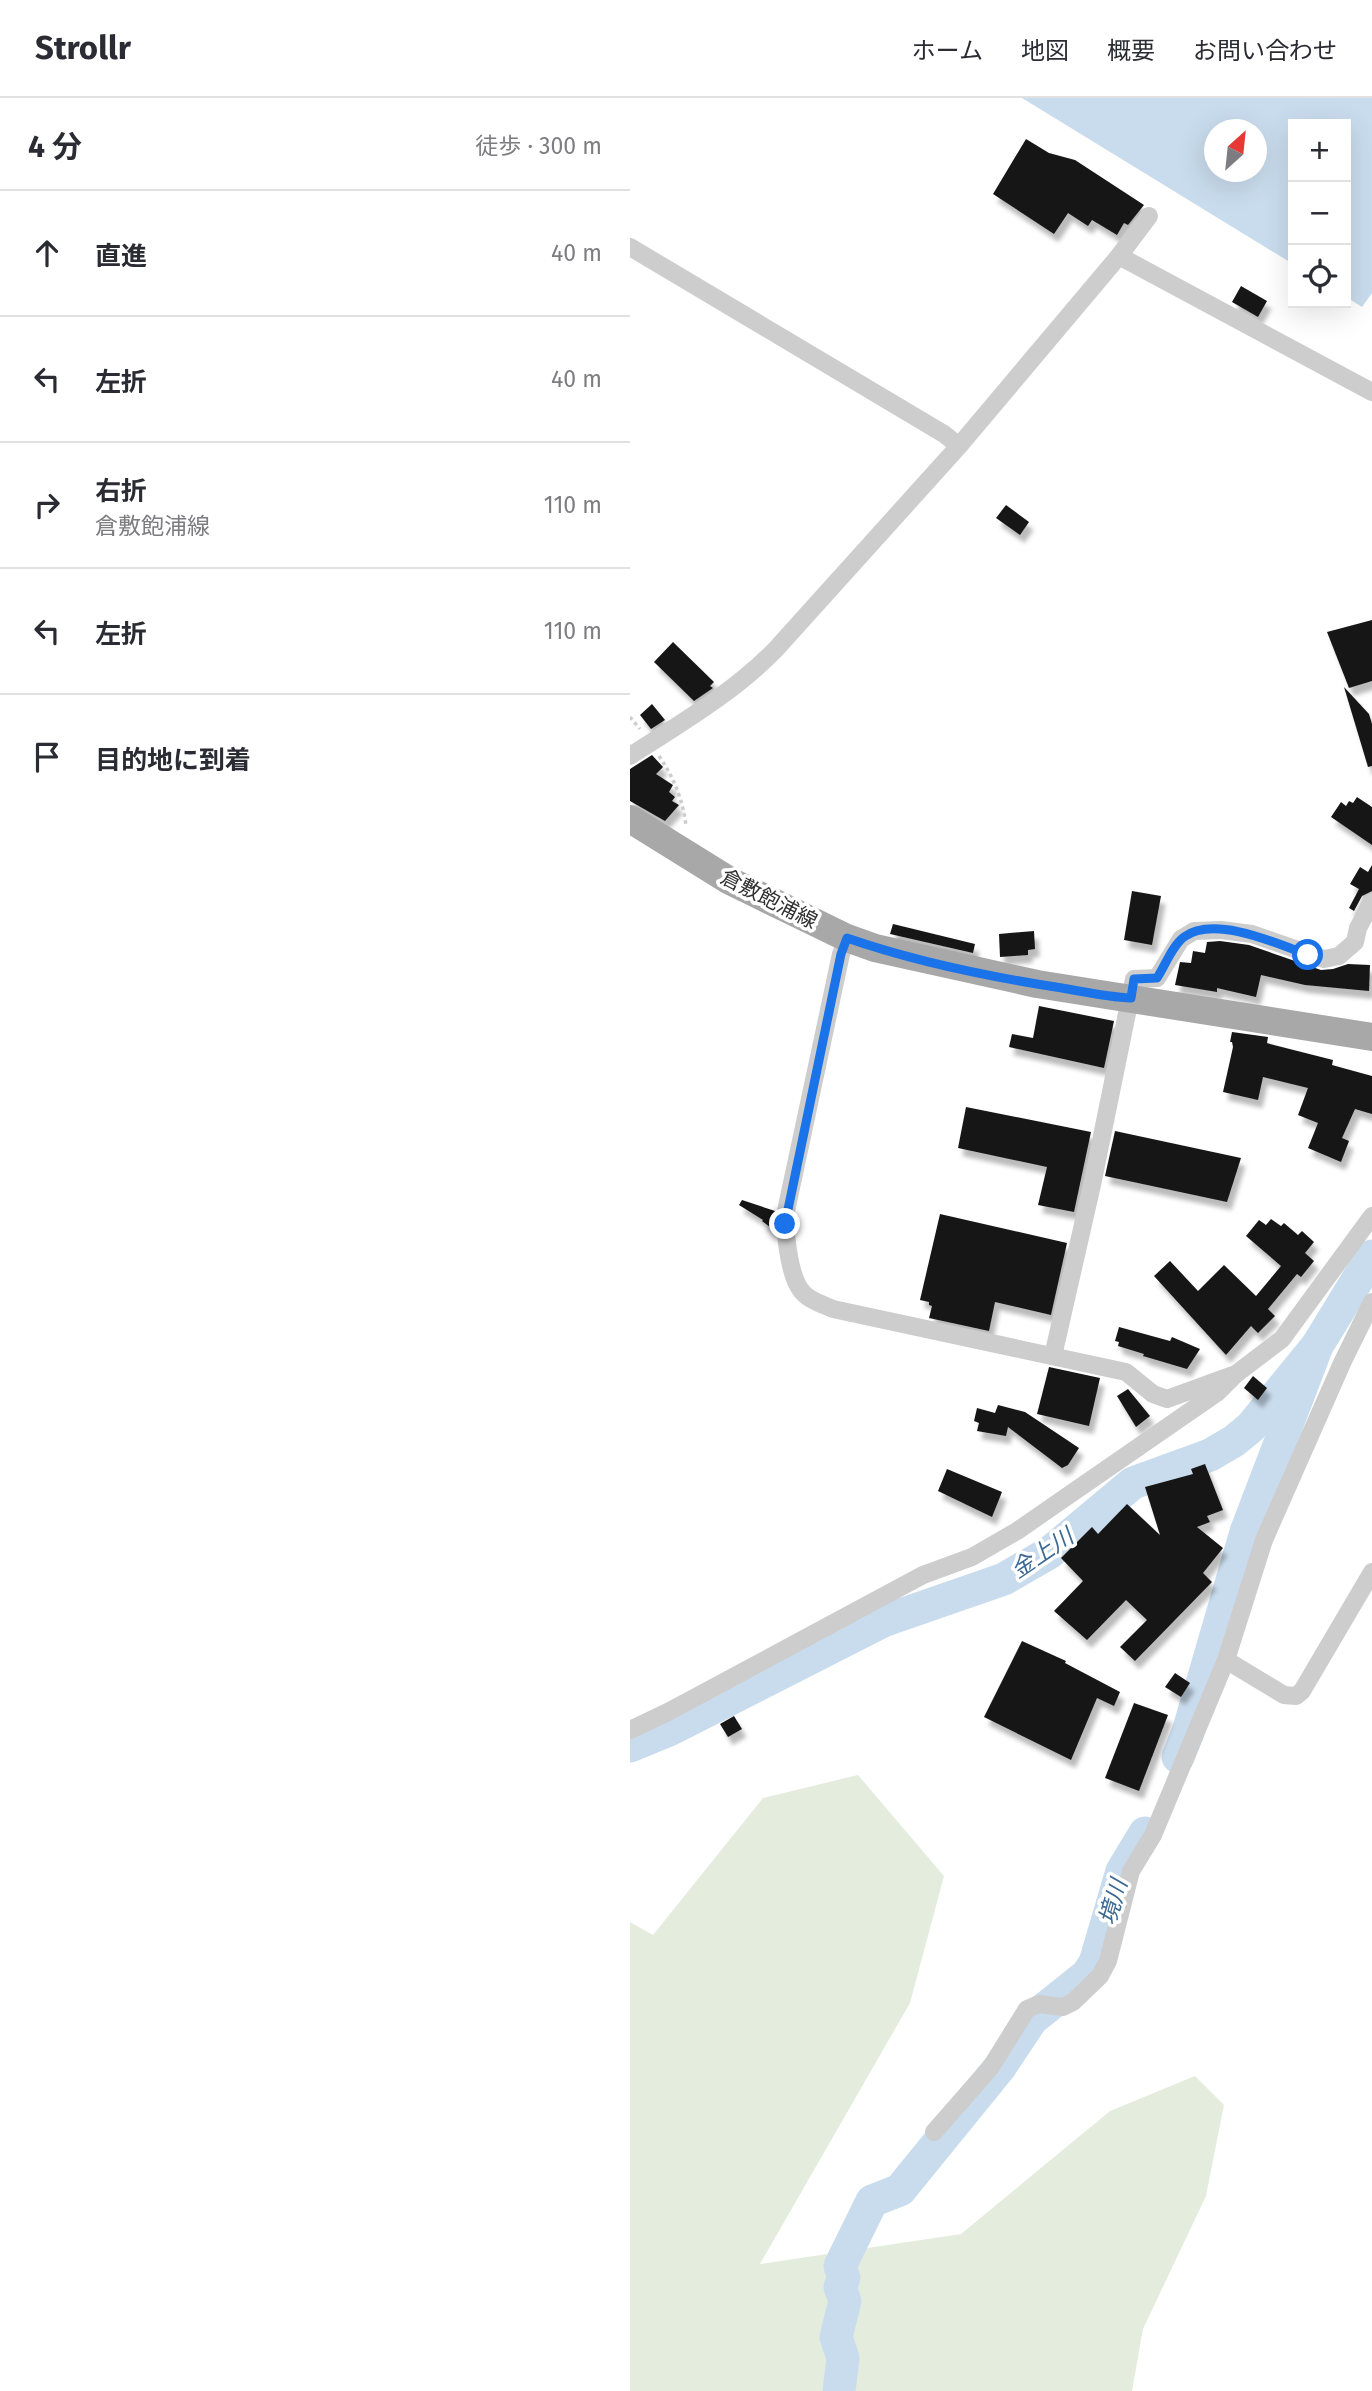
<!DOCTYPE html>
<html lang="ja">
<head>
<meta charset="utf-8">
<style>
	:root { --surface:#fff; --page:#f7f7f7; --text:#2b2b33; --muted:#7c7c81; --line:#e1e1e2 }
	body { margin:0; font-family:"Fira Sans","Noto Sans JP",sans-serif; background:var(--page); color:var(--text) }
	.controls { position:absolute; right:21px; top:21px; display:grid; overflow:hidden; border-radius:0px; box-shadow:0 7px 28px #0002 }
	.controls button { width:63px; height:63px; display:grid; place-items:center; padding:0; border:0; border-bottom:2px solid var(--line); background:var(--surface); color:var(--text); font:35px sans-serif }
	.compass { position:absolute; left:574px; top:21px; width:63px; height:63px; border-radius:50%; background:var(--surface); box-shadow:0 7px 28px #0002; rotate:27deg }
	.stop { position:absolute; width:21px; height:21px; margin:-16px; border:5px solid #1a73e8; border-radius:50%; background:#fff }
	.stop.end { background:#1a73e8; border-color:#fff; box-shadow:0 2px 7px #0008 }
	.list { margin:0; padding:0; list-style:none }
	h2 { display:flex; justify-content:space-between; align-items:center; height:91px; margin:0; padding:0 28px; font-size:30px }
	h2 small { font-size:23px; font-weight:400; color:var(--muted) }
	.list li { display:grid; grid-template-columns:46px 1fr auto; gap:21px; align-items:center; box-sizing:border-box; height:126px; padding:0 28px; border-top:2px solid var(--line) }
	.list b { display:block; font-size:26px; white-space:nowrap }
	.list p { margin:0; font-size:23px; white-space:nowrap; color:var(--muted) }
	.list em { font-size:23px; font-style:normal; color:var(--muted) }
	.icon { flex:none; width:38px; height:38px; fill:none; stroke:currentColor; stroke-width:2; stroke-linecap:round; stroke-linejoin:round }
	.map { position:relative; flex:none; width:742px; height:2293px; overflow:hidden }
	header { display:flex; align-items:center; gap:42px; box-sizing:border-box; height:98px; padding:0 35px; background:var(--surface); border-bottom:2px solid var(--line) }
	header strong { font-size:33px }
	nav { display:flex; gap:38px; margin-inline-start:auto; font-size:24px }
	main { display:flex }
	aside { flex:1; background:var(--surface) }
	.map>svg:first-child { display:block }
	.green { fill:#e4eddd }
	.water { fill:#c9dced; fill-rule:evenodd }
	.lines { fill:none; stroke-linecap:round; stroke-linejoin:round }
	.river { stroke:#c9dced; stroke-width:33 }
	.building { fill:#171717; filter:url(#shadow) }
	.path { stroke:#cdcdcd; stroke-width:3.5; stroke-dasharray:3.5 3.5; stroke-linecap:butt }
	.minor { stroke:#cdcdcd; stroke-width:18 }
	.primary { stroke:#a8a8a8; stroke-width:28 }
	.route { stroke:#1a73e8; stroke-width:9 }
	.labels { text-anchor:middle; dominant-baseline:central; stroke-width:7; stroke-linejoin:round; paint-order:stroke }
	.street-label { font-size:21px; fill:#303030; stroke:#fff }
	.water-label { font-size:23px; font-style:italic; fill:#3b6994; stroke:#fff }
</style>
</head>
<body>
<header>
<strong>Strollr</strong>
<nav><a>ホーム</a><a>地図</a><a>概要</a><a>お問い合わせ</a></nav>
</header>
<main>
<aside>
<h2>4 分<small>徒歩 · 300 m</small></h2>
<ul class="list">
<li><svg class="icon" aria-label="ahead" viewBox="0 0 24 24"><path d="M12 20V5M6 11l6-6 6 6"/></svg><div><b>直進</b></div><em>40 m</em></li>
<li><svg class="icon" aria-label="left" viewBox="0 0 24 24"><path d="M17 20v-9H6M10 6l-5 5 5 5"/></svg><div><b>左折</b></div><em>40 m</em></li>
<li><svg class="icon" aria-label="right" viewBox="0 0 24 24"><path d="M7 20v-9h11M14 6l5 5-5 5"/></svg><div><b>右折</b><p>倉敷飽浦線</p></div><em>110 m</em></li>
<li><svg class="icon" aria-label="left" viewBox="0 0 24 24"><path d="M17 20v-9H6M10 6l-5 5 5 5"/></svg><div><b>左折</b></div><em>110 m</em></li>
<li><svg class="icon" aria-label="arrive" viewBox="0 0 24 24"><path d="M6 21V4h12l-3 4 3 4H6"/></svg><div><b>目的地に到着</b></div></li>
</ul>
</aside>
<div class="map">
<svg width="742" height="2293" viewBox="0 0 742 2293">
	<defs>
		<filter id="shadow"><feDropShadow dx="4.5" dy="8" stdDeviation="2" flood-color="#0004"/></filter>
	</defs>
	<rect width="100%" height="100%" fill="#fff"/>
	<polygon class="green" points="228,1677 314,1778 280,1905 130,2166 331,2136 480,2013 565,1978 594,2007 576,2098 513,2231 502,2293 0,2293 0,1824 23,1837 133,1700"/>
	<path class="water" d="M392,0H742V195L732,209L716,199V26H663V166ZM584,32H626V74H584Z"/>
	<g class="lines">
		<g class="river">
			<polyline points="0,1648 39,1632 253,1523 374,1481 419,1455 503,1385 580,1357 604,1343 621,1329 687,1248 742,1158"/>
			<polyline points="548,1659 558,1634 616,1434 687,1248"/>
			<polyline points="209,2293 213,2260 206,2239 215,2203 210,2189 214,2180 210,2168 242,2103 270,2092 370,1969 402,1921 457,1877 465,1865 492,1773 515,1735"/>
		</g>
	</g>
	<g class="building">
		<polygon points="396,41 419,55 445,62 514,107 498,127 494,125 487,137 462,122 458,128 438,115 424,136 363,96"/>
		<polygon points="611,188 637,203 628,219 602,204"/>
		<polygon points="376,407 399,424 390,437 366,420"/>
		<polygon points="742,522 742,583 719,590 697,534"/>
		<polygon points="43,544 84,584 80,588 83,590 64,603 24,564"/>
		<polygon points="714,589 739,616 742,626 742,668 738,669"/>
		<polygon points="22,606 35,622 21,631 10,617"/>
		<polygon points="22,657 33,669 26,676 43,687 39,694 45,699 42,703 49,707 35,723 0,703 0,671"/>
		<polygon points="727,699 742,709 742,747 701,719 711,704 716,708 719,703 723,705"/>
		<polygon points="742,767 742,793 732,798 724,813 719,810 729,791 720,786 730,769 738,774"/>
		<polygon points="502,793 531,798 522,847 494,842"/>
		<polygon points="263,826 345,846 343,855 260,836"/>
		<polygon points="404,833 405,851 398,852 398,857 370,859 369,836"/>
		<polygon points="590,843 619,847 691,872 703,871 718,866 740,867 739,893 675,887 631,877 626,899 587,890 587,894 545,887 550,864 561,865 563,853 575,855 577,844"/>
		<polygon points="409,908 484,923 474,970 379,949 382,936 403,940"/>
		<polygon points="602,934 638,939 637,945 640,946 703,962 702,967 742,978 742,1016 725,1011 712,1040 719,1043 711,1064 678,1050 688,1025 668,1017 678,990 633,979 628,1002 593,994 603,949 602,944 600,944"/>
		<polygon points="336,1009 461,1034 444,1114 408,1107 417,1069 328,1050"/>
		<polygon points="485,1033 611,1060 597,1104 475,1078"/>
		<polygon points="112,1102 145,1113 144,1132 132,1123 133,1122 109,1107"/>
		<polygon points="310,1116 437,1145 421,1217 365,1204 359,1233 299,1220 302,1208 299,1207 299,1204 290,1202"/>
		<polygon points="641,1121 651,1128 654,1125 668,1137 672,1133 684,1144 675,1155 684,1163 671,1179 667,1176 638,1211 645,1218 628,1235 621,1228 596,1257 524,1178 540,1163 568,1193 594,1167 626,1198 651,1168 616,1138 629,1122 636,1127"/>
		<polygon points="489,1229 540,1243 542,1239 570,1251 557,1271 513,1258 514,1256 488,1248 489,1244 485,1243"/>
		<polygon points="419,1269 470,1280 459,1328 407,1316"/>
		<polygon points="623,1278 637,1290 628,1302 614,1290"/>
		<polygon points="498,1291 520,1318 506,1329 487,1298"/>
		<polygon points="368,1307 395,1314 449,1350 438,1367 432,1370 378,1329 376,1338 347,1333 349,1325 344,1323 347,1310 365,1315"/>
		<polygon points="575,1366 593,1412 577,1418 580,1424 567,1429 593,1450 573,1475 582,1484 505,1563 490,1549 517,1522 496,1502 457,1542 424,1513 453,1483 431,1460 462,1429 468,1436 497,1406 530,1437 515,1389 563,1376 561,1371"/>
		<polygon points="317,1371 372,1394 362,1419 308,1393"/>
		<polygon points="392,1543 436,1563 435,1565 490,1594 484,1608 467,1600 441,1662 354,1619"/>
		<polygon points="545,1575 560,1585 551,1599 535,1589"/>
		<polygon points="504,1605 538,1617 509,1693 475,1680"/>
		<polygon points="104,1618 112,1631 98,1639 90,1626"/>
	</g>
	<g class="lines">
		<g class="path">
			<polyline points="0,619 10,631"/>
			<path d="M29,658C44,680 53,702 56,728"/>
		</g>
		<g class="minor">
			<polyline points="0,149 314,336 329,348"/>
			<polyline points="489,158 742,294"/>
			<path d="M0,658C51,625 103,595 146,551L329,348L489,158L519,118"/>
			<path d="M217,840L211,856L156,1113C154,1132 159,1175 170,1191C177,1202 192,1206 203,1211L496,1274L523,1296L537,1301L603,1277"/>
			<polyline points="423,1258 462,1087 504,881 527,880 551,841 564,833 591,832 622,836 694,861 709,858 725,844 728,830 742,804"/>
			<polyline points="596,1562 654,1597 666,1598 672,1593 742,1474"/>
			<polyline points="0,1632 38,1614 293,1477 342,1459 387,1433 588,1294 606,1276 652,1241 742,1118"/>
			<polyline points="304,2034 361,1969 397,1911 409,1906 433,1909 443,1904 470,1878 478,1863 501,1773 523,1737 596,1562 634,1442 713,1263 742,1204"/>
		</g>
		<polyline class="primary" points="0,721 100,783 217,840 245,850 407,886 742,939"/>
	</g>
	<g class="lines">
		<path class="route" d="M155,1126L211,856L217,840C286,864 360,879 432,890C455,894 478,899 501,900L504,881L527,880C535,868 542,848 554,839C584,817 646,845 678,857"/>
	</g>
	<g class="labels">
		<g class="street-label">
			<text transform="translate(139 801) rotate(27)">倉敷飽浦線</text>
		</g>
		<g class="water-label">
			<text transform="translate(412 1455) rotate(-34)">金上川</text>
			<text transform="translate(483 1804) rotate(-74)">境川</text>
		</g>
	</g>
</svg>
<div class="controls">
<button>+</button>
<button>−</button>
<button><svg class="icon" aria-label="locate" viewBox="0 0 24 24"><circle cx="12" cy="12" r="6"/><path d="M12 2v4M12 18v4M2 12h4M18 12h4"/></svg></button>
</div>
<svg class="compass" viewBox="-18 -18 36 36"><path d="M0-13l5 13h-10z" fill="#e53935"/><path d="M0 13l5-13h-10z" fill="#7c7c81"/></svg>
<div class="stop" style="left:678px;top:857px"></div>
<div class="stop end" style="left:155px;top:1126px"></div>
</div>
</main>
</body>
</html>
